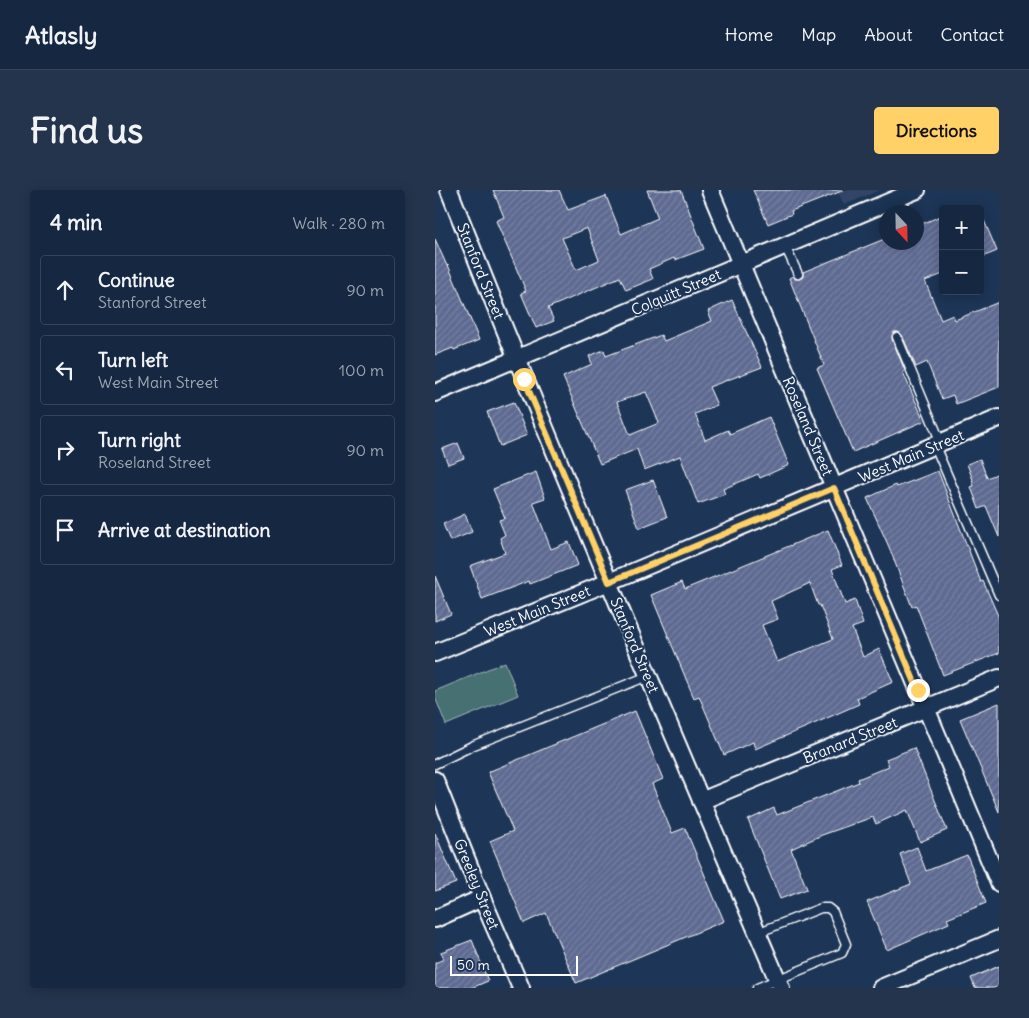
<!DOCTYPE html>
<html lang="en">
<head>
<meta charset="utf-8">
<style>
	:root { --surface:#162841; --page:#23344c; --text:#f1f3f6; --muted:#9ea6b1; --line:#35445a; --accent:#ffd166 }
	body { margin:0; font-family:Delius,sans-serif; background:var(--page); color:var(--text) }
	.controls { position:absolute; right:15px; top:15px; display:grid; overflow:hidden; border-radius:5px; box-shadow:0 2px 12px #0003 }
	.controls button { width:45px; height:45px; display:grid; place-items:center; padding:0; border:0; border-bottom:1px solid var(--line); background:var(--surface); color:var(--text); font:25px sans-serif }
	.compass { position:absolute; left:444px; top:15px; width:45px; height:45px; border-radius:50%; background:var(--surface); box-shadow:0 2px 12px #0003; rotate:158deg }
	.scale { position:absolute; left:15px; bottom:12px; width:128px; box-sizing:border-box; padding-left:5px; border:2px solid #fff; border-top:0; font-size:14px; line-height:18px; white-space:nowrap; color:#fff; -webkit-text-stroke:4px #1d3557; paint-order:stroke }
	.stop { position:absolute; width:15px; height:15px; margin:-11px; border:4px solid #ffd166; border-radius:50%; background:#fff }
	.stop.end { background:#ffd166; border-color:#fff; box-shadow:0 1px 5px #0008 }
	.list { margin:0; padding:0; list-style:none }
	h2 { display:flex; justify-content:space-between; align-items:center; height:65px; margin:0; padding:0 20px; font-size:21px }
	h2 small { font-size:16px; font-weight:400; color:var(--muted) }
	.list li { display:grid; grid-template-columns:32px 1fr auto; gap:15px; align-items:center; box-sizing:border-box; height:70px; margin:0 10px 10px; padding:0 10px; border:1px solid var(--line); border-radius:5px }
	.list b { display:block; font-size:19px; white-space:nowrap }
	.list p { margin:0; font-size:16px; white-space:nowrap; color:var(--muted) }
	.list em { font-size:16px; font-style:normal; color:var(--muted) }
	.icon { flex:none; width:28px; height:28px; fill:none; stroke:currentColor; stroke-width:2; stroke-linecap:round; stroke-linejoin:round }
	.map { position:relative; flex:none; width:564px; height:798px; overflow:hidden; border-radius:5px }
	header { display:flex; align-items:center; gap:30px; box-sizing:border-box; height:70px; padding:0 25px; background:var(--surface); border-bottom:1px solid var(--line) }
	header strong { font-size:24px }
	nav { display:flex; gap:28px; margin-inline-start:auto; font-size:18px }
	.intro { display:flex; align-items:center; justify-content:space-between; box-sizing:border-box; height:120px; padding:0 30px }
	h1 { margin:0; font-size:35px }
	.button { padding:12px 22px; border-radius:5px; background:var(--accent); color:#111; font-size:18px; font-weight:700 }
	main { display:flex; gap:30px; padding:0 30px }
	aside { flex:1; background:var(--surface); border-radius:5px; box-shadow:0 2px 12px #0003 }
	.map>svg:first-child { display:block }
	.built { fill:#304569 }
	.garden { fill:#476f73; stroke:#a3b7b9 }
	.building { fill:url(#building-hatch); stroke:#fff; fill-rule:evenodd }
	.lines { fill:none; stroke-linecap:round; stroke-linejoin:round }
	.lane-casing { stroke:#fff; stroke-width:11 }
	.street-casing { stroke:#fff; stroke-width:20 }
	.lane { stroke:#1d3557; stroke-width:8 }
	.street { stroke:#1d3557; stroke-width:16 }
	.route { stroke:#ffd166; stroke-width:6 }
	.labels { text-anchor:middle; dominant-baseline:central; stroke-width:4; stroke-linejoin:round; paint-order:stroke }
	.street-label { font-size:15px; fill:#fff; stroke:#1d3557 }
</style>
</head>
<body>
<header>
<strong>Atlasly</strong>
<nav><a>Home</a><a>Map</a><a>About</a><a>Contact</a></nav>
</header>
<div class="intro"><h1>Find us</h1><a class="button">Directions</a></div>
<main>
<aside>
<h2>4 min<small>Walk · 280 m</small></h2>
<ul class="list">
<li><svg class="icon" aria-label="ahead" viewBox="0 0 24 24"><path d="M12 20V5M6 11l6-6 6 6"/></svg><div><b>Continue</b><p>Stanford Street</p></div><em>90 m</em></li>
<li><svg class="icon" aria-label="left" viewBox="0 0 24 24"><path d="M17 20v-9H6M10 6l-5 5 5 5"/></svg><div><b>Turn left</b><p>West Main Street</p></div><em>100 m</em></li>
<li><svg class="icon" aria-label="right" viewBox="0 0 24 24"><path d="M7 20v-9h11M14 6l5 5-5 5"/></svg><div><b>Turn right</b><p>Roseland Street</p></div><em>90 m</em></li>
<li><svg class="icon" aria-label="arrive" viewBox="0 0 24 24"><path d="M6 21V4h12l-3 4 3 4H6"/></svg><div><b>Arrive at destination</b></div></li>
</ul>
</aside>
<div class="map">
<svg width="564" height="798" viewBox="0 0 564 798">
	<defs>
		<pattern id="building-hatch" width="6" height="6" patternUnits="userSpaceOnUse" patternTransform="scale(1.25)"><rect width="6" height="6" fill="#5e6a92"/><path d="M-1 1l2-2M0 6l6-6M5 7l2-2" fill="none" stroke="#7680a2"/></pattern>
	</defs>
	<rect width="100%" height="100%" fill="#1d3557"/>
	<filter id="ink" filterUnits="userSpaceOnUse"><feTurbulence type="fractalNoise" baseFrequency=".02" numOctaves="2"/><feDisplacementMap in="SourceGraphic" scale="10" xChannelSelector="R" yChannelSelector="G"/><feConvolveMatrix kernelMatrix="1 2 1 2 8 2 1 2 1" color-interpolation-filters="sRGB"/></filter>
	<g filter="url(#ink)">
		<polygon class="built" points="402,0 445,0 409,15"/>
		<polygon class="garden" points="70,472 83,505 11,535 0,507 0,501"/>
		<g class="building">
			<path d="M58,0H124L133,20L171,6L186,44L223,28L212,0H246L269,59L240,70L239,68L214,79L218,89L191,100L185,87L113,118L119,131L101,138L86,103L91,101L61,31L69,27ZM152,38L164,70L141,80L127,48Z"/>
			<polygon points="318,0 407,0 407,1 356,21 357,24 333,34"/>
			<polygon points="545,21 562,61 545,68"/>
			<polygon points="508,25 508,84 490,91 506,130 518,125 520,130 564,112 564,197 521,214 518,205 507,209 492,172 481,177 467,145 463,142 459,142 457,146 457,149 470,181 468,182 489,231 418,262 382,178 389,175 354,88 358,86 360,89 365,89 368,87 368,82 452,48 452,52 482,52 482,36"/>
			<polygon points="0,49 12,76 13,75 44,150 19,160 18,158 0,165"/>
			<path d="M297,110L327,177L274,197L282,215L260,224L270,250L293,240L295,244L334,227L354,275L325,288L323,284L288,299L290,304L263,314L245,266L209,280L202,259L165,274L128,187L157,174L154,166L169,160L171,166L226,145L229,151L277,131L273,121ZM211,202L224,233L195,245L182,212Z"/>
			<polygon points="79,212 92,245 65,256 52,222"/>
			<polygon points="23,253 29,268 13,274 7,259"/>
			<polygon points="545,269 552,288 564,283 564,347 551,316 544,319 536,297 539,296 537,291 538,290 532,274"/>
			<polygon points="503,281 546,392 548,391 564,428 564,463 508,485 481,415 477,417 454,357 432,308 461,295 462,297"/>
			<polygon points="101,282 110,308 98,312 116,359 134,352 143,375 95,394 94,391 47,409 35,376 70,363 65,348 70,345 64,330 70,328 58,299"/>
			<polygon points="218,290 232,327 204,338 190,300"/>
			<polygon points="30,324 37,342 15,351 8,334"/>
			<path d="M393,340L407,375L397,379L410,414L420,410L428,434L417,438L428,467L444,459L458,492L422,508L424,514L367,539L320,559L318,552L289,565L264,506L259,508L216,405L247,392L250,399ZM375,393L383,415H385L398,449L342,472L327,435L343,429L336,411Z"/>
			<polygon points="0,386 16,424 0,431"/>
			<polygon points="564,513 564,622 525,529"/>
			<polygon points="200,521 228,589 217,594 237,643 250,638 289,731 141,793 111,723 89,733 55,651 78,641 53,582"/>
			<polygon points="479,558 512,640 485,652 472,620 441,634 438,627 387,645 356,659 372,699 345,709 313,630 339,618 342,625 424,592 423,589 454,576 451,569"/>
			<polygon points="0,643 21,693 0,701"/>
			<polygon points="482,657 491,681 532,665 551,713 512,729 514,733 452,760 432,712 476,694 465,664"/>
			<polygon points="37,750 53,791 36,798 0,798 0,773 9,769 6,762"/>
			<polygon points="564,776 564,798 540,798 536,788"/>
		</g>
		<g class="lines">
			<defs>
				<g id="lane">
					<polyline points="350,56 363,84"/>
					<polyline points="462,147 506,253"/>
					<polyline points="500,256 564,405"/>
					<polyline points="0,574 39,555 213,486"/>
					<polyline points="322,798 407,763 411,754 398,722 393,718 386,718 322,743"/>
				</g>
				<g id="street">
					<path d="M14,0C120,268 233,533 346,798"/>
					<polyline points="275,0 564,693"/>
					<polyline points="0,203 482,0"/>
					<polyline points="0,463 174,392 564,228"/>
					<polyline points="0,590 47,708 86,798"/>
					<polyline points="266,611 564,488"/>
					<polyline points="0,729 47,708"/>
					<polyline points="446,798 564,749"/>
				</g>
			</defs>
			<use href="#lane" class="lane-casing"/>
			<use href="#street" class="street-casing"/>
			<use href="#lane" class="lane"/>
			<use href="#street" class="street"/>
		</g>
	</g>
	<g class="lines" filter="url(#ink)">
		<polyline class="route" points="89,189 174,392 399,298 483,500"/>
	</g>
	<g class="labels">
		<g class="street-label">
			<text transform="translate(46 81) rotate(68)">Stanford Street</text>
			<text transform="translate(241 102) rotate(-23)">Colquitt Street</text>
			<text transform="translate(373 236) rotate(67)">Roseland Street</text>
			<text transform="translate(476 266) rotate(-23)">West Main Street</text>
			<text transform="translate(102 421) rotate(-22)">West Main Street</text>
			<text transform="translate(200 455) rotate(67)">Stanford Street</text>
			<text transform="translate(415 550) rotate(-22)">Branard Street</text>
			<text transform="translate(42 694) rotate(68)">Greeley Street</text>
		</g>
	</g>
</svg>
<div class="controls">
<button>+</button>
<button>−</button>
</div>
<svg class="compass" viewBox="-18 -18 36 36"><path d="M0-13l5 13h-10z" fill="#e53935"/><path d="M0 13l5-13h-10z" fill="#9ea6b1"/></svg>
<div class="scale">50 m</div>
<div class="stop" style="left:89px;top:189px"></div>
<div class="stop end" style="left:483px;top:500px"></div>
</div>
</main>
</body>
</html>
